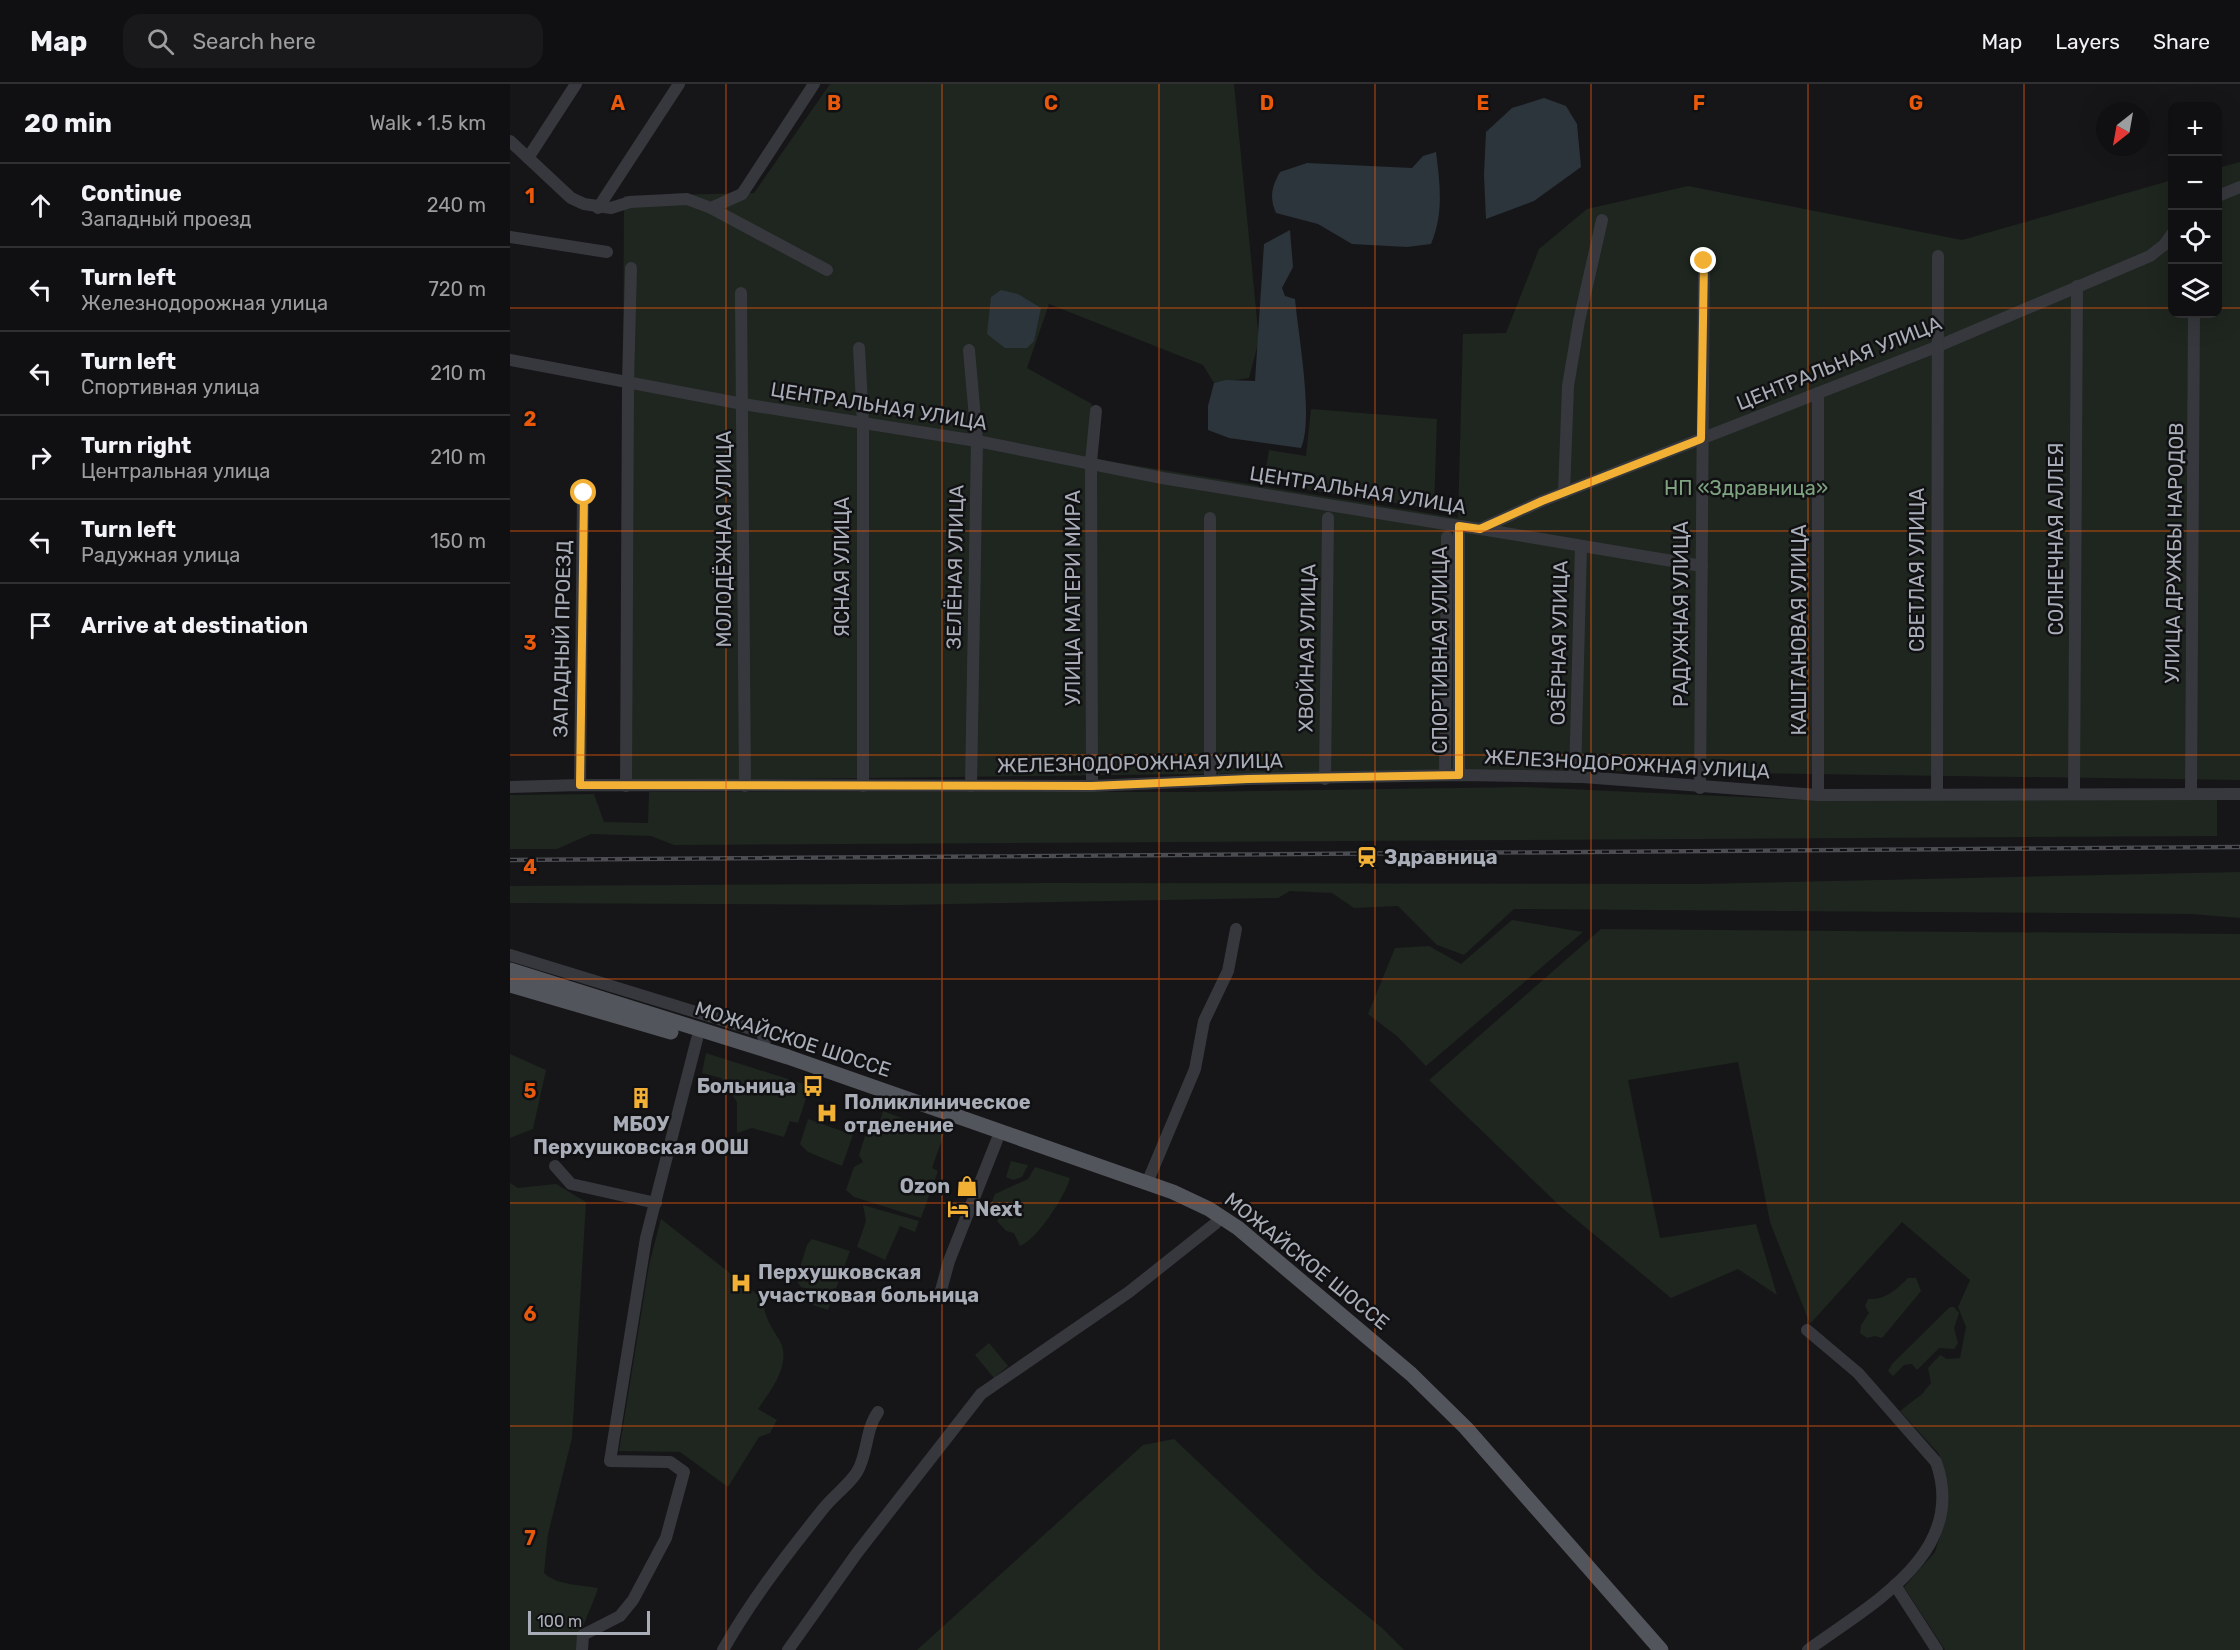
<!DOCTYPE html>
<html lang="en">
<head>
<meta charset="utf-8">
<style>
	:root { --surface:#101012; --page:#19191b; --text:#f1f3f6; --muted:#9c9d9f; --line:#303032 }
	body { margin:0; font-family:Rubik,sans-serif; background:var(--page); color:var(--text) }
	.controls { position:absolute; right:18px; top:18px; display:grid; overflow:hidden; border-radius:12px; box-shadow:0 6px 24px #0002 }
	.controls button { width:54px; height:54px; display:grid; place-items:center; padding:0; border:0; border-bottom:2px solid var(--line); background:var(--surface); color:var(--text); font:30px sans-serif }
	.compass { position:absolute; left:1586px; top:18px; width:54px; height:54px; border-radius:50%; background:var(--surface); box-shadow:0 6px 24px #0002; rotate:211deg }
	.scale { position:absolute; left:18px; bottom:15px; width:122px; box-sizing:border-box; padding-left:6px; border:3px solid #a8adb8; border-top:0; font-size:16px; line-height:21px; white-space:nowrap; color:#a8adb8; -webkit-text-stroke:4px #111113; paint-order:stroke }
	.stop { position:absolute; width:18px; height:18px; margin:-14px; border:4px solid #f2b134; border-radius:50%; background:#fff }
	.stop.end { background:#f2b134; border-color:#fff; box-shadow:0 2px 6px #0008 }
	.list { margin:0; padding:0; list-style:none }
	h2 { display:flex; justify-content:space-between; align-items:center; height:78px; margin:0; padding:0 24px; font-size:26px }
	h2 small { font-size:20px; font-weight:400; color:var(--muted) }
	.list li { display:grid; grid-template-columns:39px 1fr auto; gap:18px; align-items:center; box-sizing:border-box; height:84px; padding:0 24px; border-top:2px solid var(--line) }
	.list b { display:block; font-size:22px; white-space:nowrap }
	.list p { margin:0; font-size:20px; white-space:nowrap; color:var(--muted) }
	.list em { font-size:20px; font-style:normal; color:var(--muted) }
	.icon { flex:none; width:33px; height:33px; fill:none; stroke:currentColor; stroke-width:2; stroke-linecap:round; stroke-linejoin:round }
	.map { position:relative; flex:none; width:1730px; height:1566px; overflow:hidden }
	header { display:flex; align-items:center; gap:36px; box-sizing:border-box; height:84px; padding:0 30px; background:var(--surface); border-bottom:2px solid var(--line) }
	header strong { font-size:28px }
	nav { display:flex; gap:33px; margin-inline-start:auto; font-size:21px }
	.search { width:420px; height:54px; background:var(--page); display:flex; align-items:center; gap:15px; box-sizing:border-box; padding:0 21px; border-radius:18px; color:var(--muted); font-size:22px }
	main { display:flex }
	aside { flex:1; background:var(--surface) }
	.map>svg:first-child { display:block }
	.green { fill:#1e261f }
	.water { fill:#2c353c }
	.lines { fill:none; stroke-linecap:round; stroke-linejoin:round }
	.minor { stroke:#37383d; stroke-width:12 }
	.major { stroke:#53555c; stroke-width:15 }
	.rail-casing { stroke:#4a4c52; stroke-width:4.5 }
	.rail { stroke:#111113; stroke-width:2; stroke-dasharray:7; stroke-linecap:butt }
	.route { stroke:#f2b134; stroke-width:8 }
	.grid { fill:none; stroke:#e8590c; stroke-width:1.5; stroke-opacity:0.55 }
	.labels { text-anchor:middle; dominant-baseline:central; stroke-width:5; stroke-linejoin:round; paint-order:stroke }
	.street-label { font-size:20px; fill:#a8adb8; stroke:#111113 }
	.park-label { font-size:20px; fill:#7fa381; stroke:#111113 }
	.poi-label { font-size:20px; font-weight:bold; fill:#a8adb8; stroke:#111113; text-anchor:start }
	.grid-label { font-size:20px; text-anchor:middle; font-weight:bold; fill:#e8590c; stroke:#111113; stroke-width:5; stroke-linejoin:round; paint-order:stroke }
</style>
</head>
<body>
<header>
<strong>Map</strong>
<div class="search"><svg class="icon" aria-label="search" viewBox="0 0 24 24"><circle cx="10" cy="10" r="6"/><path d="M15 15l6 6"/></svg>Search here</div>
<nav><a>Map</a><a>Layers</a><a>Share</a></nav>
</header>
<main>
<aside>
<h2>20 min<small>Walk · 1.5 km</small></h2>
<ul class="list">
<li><svg class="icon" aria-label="ahead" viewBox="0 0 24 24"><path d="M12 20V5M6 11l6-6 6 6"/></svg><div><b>Continue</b><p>Западный проезд</p></div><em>240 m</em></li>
<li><svg class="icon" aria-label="left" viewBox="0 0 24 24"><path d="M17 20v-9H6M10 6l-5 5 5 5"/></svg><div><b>Turn left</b><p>Железнодорожная улица</p></div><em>720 m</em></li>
<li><svg class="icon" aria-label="left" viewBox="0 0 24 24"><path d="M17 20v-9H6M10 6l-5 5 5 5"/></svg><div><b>Turn left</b><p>Спортивная улица</p></div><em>210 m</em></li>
<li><svg class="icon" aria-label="right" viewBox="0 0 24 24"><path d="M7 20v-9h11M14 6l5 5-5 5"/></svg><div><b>Turn right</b><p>Центральная улица</p></div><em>210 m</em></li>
<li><svg class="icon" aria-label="left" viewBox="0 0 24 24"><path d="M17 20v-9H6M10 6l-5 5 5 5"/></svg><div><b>Turn left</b><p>Радужная улица</p></div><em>150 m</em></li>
<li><svg class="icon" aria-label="arrive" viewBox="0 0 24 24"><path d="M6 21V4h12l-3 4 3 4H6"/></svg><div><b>Arrive at destination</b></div></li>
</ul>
</aside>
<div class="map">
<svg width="1730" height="1566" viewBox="0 0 1730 1566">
	<rect width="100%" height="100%" fill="#161618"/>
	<g class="green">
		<polygon points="320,0 724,0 749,256 739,294 704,299 693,281 539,220 517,284 582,320 579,374 948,434 953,250 996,249 1029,165 1077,125 1178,102 1452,156 1662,96 1662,230 1708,230 1708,84 1730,78 1730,696 1013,686 111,697 114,112 244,109"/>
		<polygon points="801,325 927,335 924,425 792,405 792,395 755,390 759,366 796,372"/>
		<polygon points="1015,703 1297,716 1707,714 1707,752 164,761 141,752 81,750 47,765 0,765 0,711 84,710 94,738 138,739 139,708 676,708"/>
		<polygon points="1730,788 1730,834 1682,830 1004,825 954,871 927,861 888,822 844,824 822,809 780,807 768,814 389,821 0,819 0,802 533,799 1189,800"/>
		<polygon points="1002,836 1073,848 916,982 888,953 858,930 885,864 919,862 951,880"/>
		<polygon points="1091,845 1730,850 1730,1566 1435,1566 1394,1503 1425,1468 1435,1436 1435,1396 1429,1370 1390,1327 1412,1310 1421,1299 1418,1284 1430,1271 1437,1275 1450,1274 1456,1243 1448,1223 1460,1196 1392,1138 1300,1240 1260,1138 1228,978 1118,996 1150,1154 1246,1140 1267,1211 1228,1185 1161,1214 1051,1123 919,996"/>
		<polygon points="196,969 300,1002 288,1039 280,1037 274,1053 242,1044 227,1049 227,1018 211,994 192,989"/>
		<polygon points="0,970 36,986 23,1045 0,1054"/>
		<polygon points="373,1027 434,1050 422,1084 428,1087 411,1134 344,1113 336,1106 344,1083 353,1078 349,1071 357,1046 368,1044"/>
		<polygon points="298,1035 343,1051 332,1082 298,1068 290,1060"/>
		<polygon points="501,1077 518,1081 512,1093 503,1096 496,1093"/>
		<path d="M525,1083L560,1094C556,1111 526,1157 510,1162L504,1149L496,1147L487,1137L498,1124L487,1134L479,1125L485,1110L518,1095Z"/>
		<path d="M0,1099L8,1104L46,1100L76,1118L62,1354L38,1450L34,1489C46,1501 71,1501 88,1504C82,1525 68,1544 70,1566H0Z"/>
		<polygon points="353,1121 409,1137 405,1148 390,1142 375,1176 347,1163 356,1137"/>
		<path d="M151,1135L253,1215C254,1233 261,1242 270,1257C282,1281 260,1307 248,1325L267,1336L260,1349L249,1353L218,1403L170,1368L109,1367L139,1181Z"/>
		<polygon points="302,1155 340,1167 318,1226 303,1221 307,1208 291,1203 286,1196 297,1161"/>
		<path d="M1398,1194H1406L1411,1207L1372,1254L1365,1252L1357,1254L1350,1249L1351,1241L1359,1229L1355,1222L1358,1215C1375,1216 1386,1206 1398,1194Z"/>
		<polygon points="1440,1223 1444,1223 1449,1229 1444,1244 1448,1259 1444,1265 1429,1264 1407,1286 1402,1280 1394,1281 1383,1292 1378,1287 1382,1280"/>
		<polygon points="479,1259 498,1282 484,1294 465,1271"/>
		<polygon points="664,1355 809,1492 872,1544 894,1566 407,1566 633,1361"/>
	</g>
	<g class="water">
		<polygon points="1034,14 1056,22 1067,40 1071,83 1024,117 976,135 974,91 976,48 1002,24"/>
		<path d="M926,68C930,100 934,129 921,160L897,163L842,160L808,140L766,129C759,113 762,102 770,88L797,79L902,84L913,72Z"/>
		<path d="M780,146L783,183L772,204L775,212L785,215C788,250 804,335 791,364L719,354L698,346V322L704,299L716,296L745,297L754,160Z"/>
		<polygon points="491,206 508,210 531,224 524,257 517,264 495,264 477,250 481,213"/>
	</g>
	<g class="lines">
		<g class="minor">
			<polyline points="0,57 61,114 74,120 101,124 120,118 177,115 201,124 317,186"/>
			<polyline points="18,74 66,0"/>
			<polyline points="1708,112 1730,103"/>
			<polyline points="88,124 169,0"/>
			<polyline points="201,124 232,110 304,0"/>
			<polyline points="0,153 97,168"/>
			<polyline points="231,209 235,702"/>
			<polyline points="349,264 353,339 353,702"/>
			<polyline points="459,266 467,357 461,702"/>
			<polyline points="0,276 233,320 467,357 652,394 936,440 970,445 1032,417 1426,263 1640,172 1654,161 1662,150"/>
			<polyline points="1308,309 1308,711"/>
			<polyline points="1054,409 1058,302 1069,237 1092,136"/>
			<polyline points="700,434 700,697"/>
			<polyline points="949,442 949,691"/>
			<polyline points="971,445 1192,482"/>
			<polyline points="935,691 937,453"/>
			<polyline points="1065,693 1071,462"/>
			<polyline points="815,695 818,434"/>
			<polyline points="70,701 73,409"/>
			<polyline points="116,702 118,298 121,184"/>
			<polyline points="582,702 581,378 586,327"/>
			<polyline points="0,703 70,701 582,702 738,695 949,691 1073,693 1308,711 1730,710"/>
			<polyline points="1190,704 1194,177"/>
			<polyline points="1427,709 1428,172"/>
			<polyline points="1564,709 1567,202"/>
			<polyline points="1681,710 1684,230"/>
			<polyline points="0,871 251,948 255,956 252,965"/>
			<polyline points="45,1082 61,1100 146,1119"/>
			<polyline points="637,1099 685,985 694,937 718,887 726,845"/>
			<polyline points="430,1210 439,1177 487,1056"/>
			<path d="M1297,1246L1348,1289L1426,1378C1459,1470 1359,1521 1298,1566"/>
			<polyline points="1385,1501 1427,1566"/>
			<polyline points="72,1566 73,1551 110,1532 123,1516 156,1454 174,1388 160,1378 100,1377 136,1154 187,955"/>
			<path d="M213,1566C242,1515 277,1470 313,1425C323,1412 339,1401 347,1388C358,1370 355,1346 368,1328"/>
			<polyline points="278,1566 347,1469 471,1310 619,1208 706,1139"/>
		</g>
		<g class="major">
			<polyline points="0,886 278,973 663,1108 699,1125 728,1144 901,1290 956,1344 1151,1566"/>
			<polyline points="0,901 161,948"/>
		</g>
		<defs>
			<polyline id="rail" points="0,776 1730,763"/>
		</defs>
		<use href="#rail" class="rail-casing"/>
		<use href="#rail" class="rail"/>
	</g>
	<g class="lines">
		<polyline class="route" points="74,409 70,701 582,702 738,695 949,691 949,442 970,445 1032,417 1191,355 1194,177"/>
	</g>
	<path class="grid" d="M216,0V1566M432,0V1566M649,0V1566M865,0V1566M1081,0V1566M1298,0V1566M1514,0V1566M0,224H1662M1708,224H1730M0,447H1730M0,671H1730M0,895H1730M0,1119H1730M0,1342H1730"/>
	<defs>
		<symbol id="station-bare" viewBox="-9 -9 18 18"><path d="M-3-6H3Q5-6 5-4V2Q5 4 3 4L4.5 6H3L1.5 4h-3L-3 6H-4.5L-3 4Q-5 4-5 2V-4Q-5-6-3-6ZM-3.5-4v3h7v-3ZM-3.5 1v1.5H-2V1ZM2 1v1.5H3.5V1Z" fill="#f2b134" stroke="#111113" stroke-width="2.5" paint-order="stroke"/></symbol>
		<symbol id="bus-bare" viewBox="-9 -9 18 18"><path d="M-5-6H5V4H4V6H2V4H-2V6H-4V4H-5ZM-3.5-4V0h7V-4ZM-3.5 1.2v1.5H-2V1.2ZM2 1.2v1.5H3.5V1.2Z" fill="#f2b134" stroke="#111113" stroke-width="2.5" paint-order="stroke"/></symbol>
		<symbol id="building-bare" viewBox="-9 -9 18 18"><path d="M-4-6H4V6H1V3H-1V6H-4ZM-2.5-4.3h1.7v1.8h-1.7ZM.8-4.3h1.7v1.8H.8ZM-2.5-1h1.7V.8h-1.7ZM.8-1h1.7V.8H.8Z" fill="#f2b134" stroke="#111113" stroke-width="2.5" paint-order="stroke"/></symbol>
		<symbol id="hospital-bare" viewBox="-9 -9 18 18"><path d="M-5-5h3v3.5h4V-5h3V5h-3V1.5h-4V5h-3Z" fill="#f2b134" stroke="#111113" stroke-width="2.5" paint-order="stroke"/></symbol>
		<symbol id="shop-bare" viewBox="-9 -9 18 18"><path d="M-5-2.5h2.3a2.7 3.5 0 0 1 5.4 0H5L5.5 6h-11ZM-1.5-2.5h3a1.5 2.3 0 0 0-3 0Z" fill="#f2b134" stroke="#111113" stroke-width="2.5" paint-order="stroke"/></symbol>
		<symbol id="hotel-bare" viewBox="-9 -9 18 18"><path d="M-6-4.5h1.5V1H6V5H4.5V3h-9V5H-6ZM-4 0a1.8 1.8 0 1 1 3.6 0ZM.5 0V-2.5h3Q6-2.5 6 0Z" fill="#f2b134" stroke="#111113" stroke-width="2.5" paint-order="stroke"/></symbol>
	</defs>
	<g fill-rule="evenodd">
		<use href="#station-bare" x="842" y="758" width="30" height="30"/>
		<use href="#bus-bare" x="288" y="987" width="30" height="30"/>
		<use href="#building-bare" x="116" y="999" width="30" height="30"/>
		<use href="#hospital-bare" x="302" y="1014" width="30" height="30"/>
		<use href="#shop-bare" x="442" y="1087" width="30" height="30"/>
		<use href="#hotel-bare" x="433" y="1110" width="30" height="30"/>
		<use href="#hospital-bare" x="216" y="1184" width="30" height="30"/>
	</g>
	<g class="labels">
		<g class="street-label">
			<text transform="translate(1329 279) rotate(-22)">ЦЕНТРАЛЬНАЯ УЛИЦА</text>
			<text transform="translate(369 322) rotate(9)">ЦЕНТРАЛЬНАЯ УЛИЦА</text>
			<text transform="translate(848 406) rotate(9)">ЦЕНТРАЛЬНАЯ УЛИЦА</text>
			<text transform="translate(214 455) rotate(-90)">МОЛОДЁЖНАЯ УЛИЦА</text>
			<text transform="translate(1546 455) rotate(-90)">СОЛНЕЧНАЯ АЛЛЕЯ</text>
			<text transform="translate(1664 469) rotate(-89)">УЛИЦА ДРУЖБЫ НАРОДОВ</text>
			<text transform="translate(332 483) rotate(-90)">ЯСНАЯ УЛИЦА</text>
			<text transform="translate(445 483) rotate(-89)">ЗЕЛЁНАЯ УЛИЦА</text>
			<text transform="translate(1407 486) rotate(-90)">СВЕТЛАЯ УЛИЦА</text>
			<text transform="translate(563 514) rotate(-90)">УЛИЦА МАТЕРИ МИРА</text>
			<text transform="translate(1171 530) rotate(-90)">РАДУЖНАЯ УЛИЦА</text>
			<text transform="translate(1289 546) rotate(-90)">КАШТАНОВАЯ УЛИЦА</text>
			<text transform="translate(52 555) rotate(-89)">ЗАПАДНЫЙ ПРОЕЗД</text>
			<text transform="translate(1049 559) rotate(-89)">ОЗЁРНАЯ УЛИЦА</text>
			<text transform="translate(797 564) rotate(-89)">ХВОЙНАЯ УЛИЦА</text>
			<text transform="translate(930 566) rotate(-90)">СПОРТИВНАЯ УЛИЦА</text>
			<text transform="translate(630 679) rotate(-1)">ЖЕЛЕЗНОДОРОЖНАЯ УЛИЦА</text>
			<text transform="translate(1117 680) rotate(3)">ЖЕЛЕЗНОДОРОЖНАЯ УЛИЦА</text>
			<text transform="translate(283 955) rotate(18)">МОЖАЙСКОЕ ШОССЕ</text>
			<text transform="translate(797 1177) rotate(39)">МОЖАЙСКОЕ ШОССЕ</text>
		</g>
		<g class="park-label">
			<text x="1236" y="404">НП «Здравница»</text>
		</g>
		<g class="poi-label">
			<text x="874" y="773">Здравница</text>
			<text x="286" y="1002" text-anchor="end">Больница</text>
			<text x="334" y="1018">Поликлиническое<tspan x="334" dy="23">отделение</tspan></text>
			<text x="131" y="1040" text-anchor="middle">МБОУ<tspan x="131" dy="23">Перхушковская ООШ</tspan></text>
			<text x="440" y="1102" text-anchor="end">Ozon</text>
			<text x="465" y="1125">Next</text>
			<text x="248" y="1188">Перхушковская<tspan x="248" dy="23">участковая больница</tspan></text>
		</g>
	</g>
	<g class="grid-label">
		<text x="108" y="26">A</text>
		<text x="324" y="26">B</text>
		<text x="541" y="26">C</text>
		<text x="757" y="26">D</text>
		<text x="973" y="26">E</text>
		<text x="1189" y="26">F</text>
		<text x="1406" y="26">G</text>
		<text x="20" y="119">1</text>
		<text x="20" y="342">2</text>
		<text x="20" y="566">3</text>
		<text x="20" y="790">4</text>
		<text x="20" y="1014">5</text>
		<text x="20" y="1237">6</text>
		<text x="20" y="1461">7</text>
	</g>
</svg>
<div class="controls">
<button>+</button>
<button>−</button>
<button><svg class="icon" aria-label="locate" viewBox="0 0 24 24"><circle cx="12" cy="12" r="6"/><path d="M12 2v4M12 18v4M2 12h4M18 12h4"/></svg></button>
<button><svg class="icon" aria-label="layers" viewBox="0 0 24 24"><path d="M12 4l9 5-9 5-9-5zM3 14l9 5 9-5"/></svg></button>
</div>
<svg class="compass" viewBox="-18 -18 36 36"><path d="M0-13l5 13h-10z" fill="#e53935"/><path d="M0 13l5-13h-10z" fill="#9c9d9f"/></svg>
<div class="scale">100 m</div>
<div class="stop" style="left:74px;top:409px"></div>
<div class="stop end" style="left:1194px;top:177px"></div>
</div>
</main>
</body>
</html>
